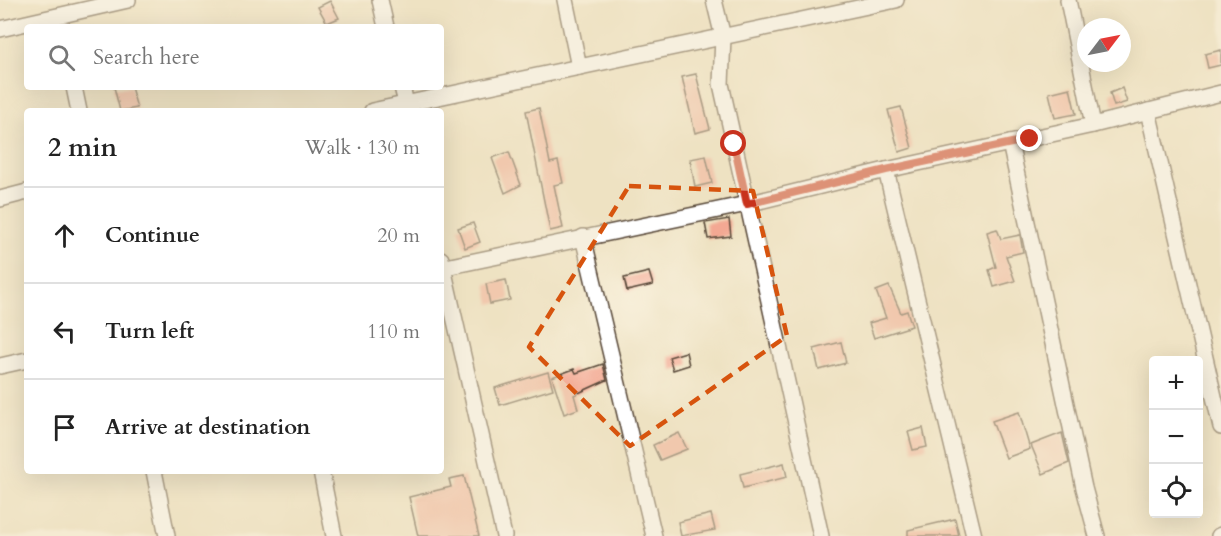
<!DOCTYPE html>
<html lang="en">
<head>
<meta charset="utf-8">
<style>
	:root { --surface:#fff; --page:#f6f6f6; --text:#222; --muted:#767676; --line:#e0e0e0 }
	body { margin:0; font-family:Cardo,serif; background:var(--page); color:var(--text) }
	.controls { position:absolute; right:18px; bottom:18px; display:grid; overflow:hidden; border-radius:6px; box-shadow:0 6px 24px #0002 }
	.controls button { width:54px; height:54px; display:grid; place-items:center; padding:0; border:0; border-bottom:2px solid var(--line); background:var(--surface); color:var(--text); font:30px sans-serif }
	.compass { position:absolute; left:1077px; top:18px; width:54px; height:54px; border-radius:50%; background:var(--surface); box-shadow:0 6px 24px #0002; rotate:58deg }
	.stop { position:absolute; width:18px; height:18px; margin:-14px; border:4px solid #c8321e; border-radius:50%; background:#fff }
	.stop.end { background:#c8321e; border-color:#fff; box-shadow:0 2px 6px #0008 }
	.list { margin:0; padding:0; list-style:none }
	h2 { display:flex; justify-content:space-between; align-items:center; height:78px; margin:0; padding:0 24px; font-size:26px }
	h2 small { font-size:20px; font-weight:400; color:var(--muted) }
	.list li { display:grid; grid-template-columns:39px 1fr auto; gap:18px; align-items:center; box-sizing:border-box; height:96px; padding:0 24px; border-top:2px solid var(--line) }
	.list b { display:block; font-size:22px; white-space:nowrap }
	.list em { font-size:20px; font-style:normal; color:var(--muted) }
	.icon { flex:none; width:33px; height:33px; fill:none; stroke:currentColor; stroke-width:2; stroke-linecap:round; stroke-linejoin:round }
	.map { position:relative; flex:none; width:1221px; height:536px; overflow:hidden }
	.search { position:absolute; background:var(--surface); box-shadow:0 6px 24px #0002; left:24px; top:24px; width:420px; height:66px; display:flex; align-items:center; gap:15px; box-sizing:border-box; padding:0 21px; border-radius:6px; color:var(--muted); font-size:22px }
	.panel { position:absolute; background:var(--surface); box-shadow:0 6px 24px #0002; left:24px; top:108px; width:420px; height:366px; border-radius:6px }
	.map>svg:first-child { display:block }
	.building { fill:#f3a893 }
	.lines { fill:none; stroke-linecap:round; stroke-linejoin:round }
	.street-casing { stroke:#564637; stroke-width:18 }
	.street { stroke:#fff; stroke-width:15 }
	.route { stroke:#c8321e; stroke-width:8 }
	.marked { fill:none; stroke:#d7540e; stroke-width:4.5; stroke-dasharray:12 8; stroke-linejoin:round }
</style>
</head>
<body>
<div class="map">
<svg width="1221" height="536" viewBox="0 0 1221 536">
	<rect width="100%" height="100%" fill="#fcf5e5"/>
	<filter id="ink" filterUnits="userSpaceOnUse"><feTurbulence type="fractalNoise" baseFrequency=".0167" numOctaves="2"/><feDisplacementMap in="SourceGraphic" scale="12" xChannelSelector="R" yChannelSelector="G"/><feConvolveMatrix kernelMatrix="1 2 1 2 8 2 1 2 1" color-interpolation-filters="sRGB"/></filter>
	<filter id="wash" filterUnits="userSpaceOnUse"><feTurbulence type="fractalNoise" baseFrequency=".008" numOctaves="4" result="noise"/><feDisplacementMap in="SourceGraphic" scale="24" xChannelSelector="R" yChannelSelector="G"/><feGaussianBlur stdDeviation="1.35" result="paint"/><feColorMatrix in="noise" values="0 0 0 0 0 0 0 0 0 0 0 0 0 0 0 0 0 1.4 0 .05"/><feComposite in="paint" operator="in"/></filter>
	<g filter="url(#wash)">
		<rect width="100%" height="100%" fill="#eee2c2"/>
		<g id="blocks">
			<g class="building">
				<polygon points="330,1 339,18 327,23 318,7"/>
				<polygon points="1221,50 1221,65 1208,68 1205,54"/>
				<polygon points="696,74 710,129 695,133 682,77"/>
				<polygon points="114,87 131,87 137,108 120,111"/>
				<polygon points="1070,88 1076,114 1055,118 1049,93"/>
				<polygon points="1122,88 1127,102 1114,106 1110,93"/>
				<polygon points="901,107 912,148 899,152 888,110"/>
				<polygon points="539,108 550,163 558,161 563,183 554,185 563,228 550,231 526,111"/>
				<polygon points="509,152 521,185 505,193 492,158"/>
				<polygon points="706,156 712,183 695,187 690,159"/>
				<polygon points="729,219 731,236 708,239 705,223"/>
				<polygon points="473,223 480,242 465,248 458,228"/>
				<polygon points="997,229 1001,239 1020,235 1023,252 1006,256 1015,281 994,287 989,270 996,267 987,232"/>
				<polygon points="649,272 653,285 627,291 624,278"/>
				<polygon points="506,280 510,300 490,304 486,284"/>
				<polygon points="889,286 901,313 907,311 912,326 874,338 869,323 886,318 876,291"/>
				<polygon points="841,342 846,363 819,370 814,349"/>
				<polygon points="686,352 689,365 673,370 669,357"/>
				<polygon points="603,364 607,380 574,395 578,409 564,414 552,377 574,369 576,373"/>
				<polygon points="548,372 553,389 500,405 495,388"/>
				<polygon points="1019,412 1030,449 1006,458 992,421"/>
				<polygon points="923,428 927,447 913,450 908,432"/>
				<polygon points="679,433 687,449 660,460 653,445"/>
				<polygon points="1062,433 1069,463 1043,474 1031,445"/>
				<polygon points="784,463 787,477 743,488 740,474"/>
				<polygon points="464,476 479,536 418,536 409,497 451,487 449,479"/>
				<polygon points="711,514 715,530 681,536 678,522"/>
				<polygon points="955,519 959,536 908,536 908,530"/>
			</g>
		</g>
	</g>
	<g filter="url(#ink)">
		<use href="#blocks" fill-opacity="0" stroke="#564637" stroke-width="1.5"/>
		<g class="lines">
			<defs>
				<g id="street">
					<polyline points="380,0 386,27"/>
					<polyline points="565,0 579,67"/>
					<polyline points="714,0 723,37 721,84 821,536"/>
					<polyline points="1068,0 1093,125"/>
					<polyline points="0,29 128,0"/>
					<polyline points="74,87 79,111"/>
					<polyline points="402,87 408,111"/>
					<polyline points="372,111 896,0"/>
					<polyline points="1148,111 1221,427"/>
					<polyline points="1010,143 1084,488 1097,536"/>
					<polyline points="886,170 974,536"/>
					<polyline points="0,199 27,192"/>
					<polyline points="583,237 654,536"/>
					<polyline points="441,259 504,536"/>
					<polyline points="441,268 747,204 886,170 1093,125 1221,93"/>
					<polyline points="0,366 27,360"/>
					<polyline points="154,471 167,536"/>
					<polyline points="321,471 334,536"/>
					<polyline points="1219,536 1221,535"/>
				</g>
			</defs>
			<use href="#street" class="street-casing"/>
			<use href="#street" class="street"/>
		</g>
	</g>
	<g class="lines" filter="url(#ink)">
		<polyline class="route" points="734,144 747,204 886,170 1030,139"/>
	</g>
	<path d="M0 0H1221V536H0ZM629,186L753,191L787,336L630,446L529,347Z" fill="#eee2c2" fill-opacity=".55" fill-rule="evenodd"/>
	<path class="marked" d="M629,186L753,191L787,336L630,446L529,347Z"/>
</svg>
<div class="controls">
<button>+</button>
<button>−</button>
<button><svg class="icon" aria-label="locate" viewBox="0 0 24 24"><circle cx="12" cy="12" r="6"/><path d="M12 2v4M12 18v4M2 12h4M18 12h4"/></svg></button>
</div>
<svg class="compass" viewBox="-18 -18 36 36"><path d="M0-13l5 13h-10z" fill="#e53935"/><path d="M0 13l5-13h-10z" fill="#767676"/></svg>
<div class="stop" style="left:734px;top:144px"></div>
<div class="stop end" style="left:1030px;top:139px"></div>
<div class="search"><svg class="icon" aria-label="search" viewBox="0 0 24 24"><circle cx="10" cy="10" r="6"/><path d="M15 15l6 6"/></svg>Search here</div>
<section class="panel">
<h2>2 min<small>Walk · 130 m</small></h2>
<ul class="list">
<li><svg class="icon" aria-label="ahead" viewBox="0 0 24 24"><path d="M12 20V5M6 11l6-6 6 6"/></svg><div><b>Continue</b></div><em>20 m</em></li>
<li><svg class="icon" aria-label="left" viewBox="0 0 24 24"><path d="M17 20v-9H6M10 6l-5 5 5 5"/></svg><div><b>Turn left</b></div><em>110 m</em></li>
<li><svg class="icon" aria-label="arrive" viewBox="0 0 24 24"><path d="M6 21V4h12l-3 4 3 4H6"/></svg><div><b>Arrive at destination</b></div></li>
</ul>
</section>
</div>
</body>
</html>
